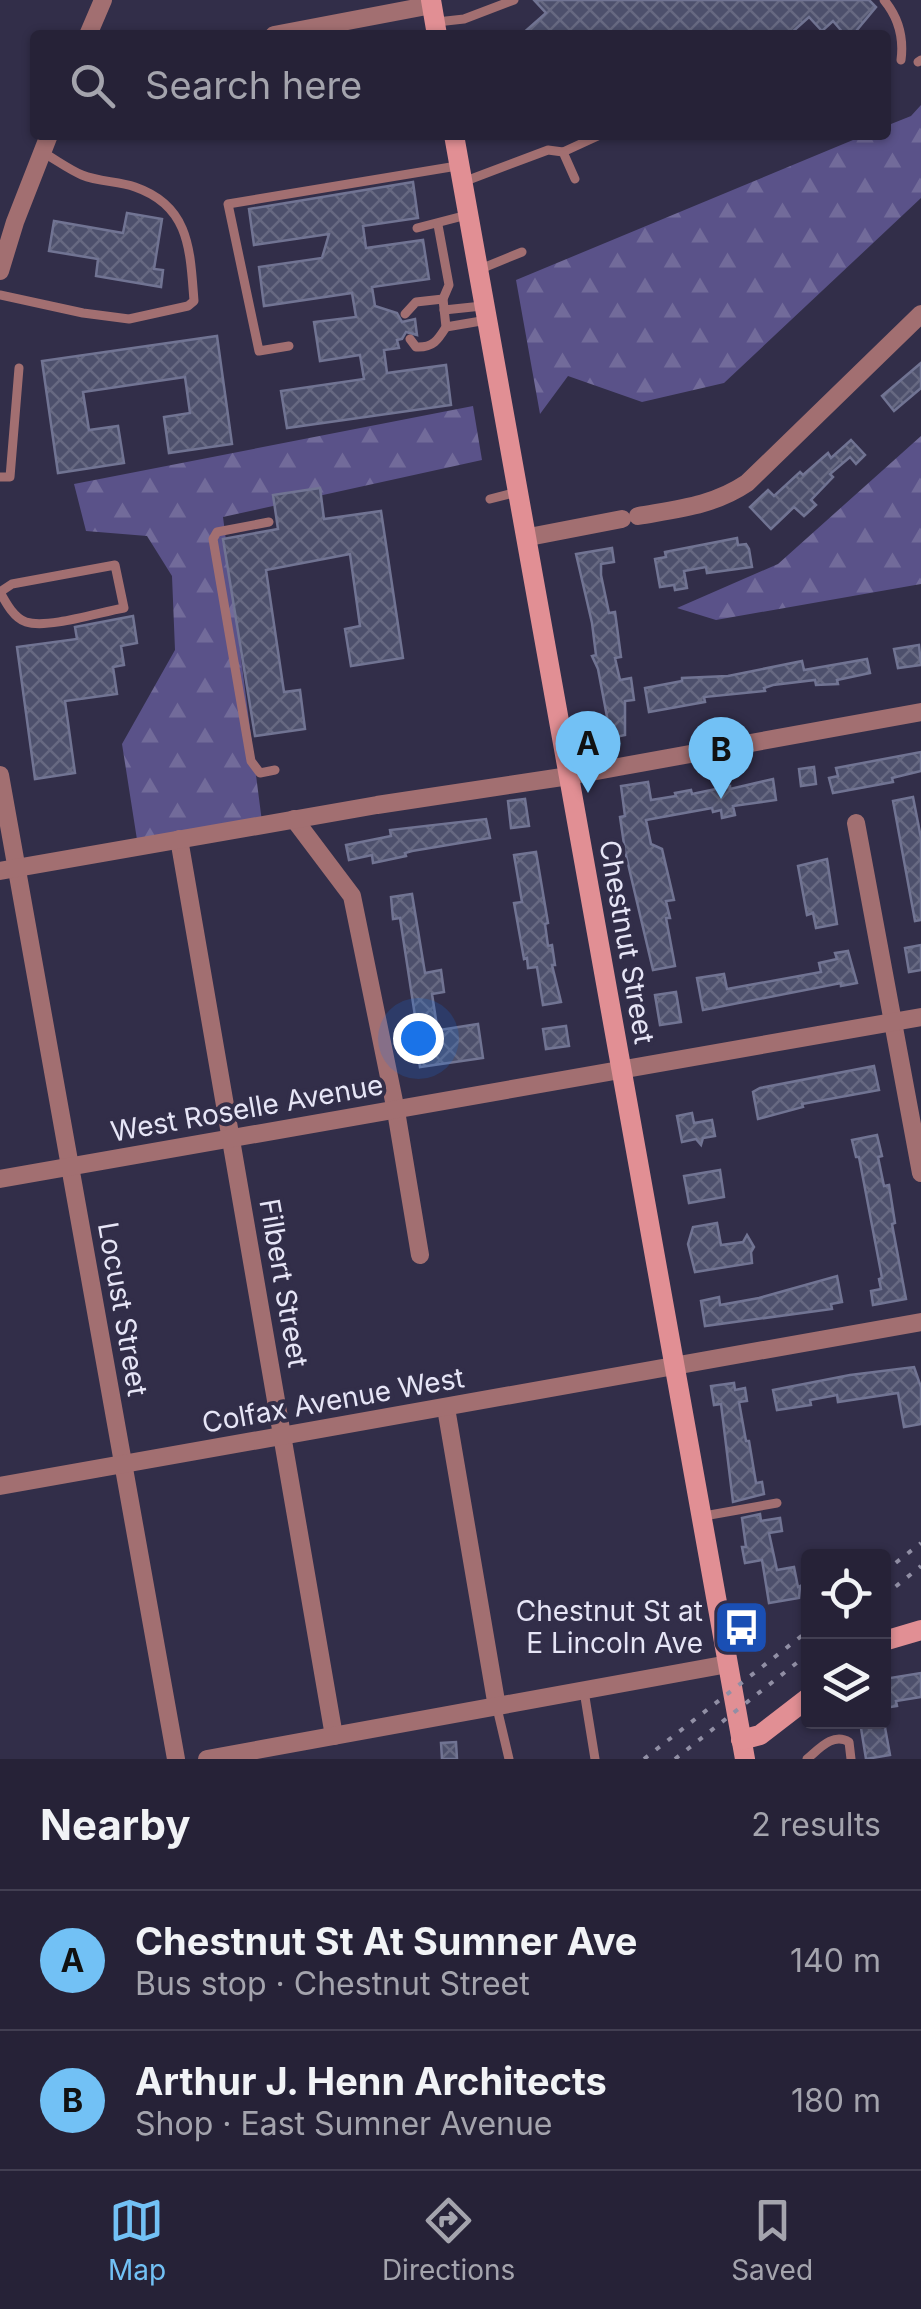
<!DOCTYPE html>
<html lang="en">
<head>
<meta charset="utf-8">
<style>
	:root { --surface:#262237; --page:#2e2a3f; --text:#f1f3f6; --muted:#a4a4ad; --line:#423f52; --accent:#72c1f5 }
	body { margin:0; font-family:Inter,sans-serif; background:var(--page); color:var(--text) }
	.controls { position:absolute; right:30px; bottom:30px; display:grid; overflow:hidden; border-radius:10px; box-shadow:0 2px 8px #0004 }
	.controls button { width:90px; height:90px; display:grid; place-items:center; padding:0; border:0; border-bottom:2px solid var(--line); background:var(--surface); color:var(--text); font:50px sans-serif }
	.you { position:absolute; left:418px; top:1038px; width:35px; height:35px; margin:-25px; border:8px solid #fff; border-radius:50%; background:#1a73e8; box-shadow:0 0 0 15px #1a73e833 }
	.badge { display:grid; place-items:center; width:65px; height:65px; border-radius:50%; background:var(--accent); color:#111; font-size:32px; font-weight:700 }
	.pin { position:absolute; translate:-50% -82px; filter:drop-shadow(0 2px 5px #0008) }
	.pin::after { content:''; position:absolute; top:52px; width:35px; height:30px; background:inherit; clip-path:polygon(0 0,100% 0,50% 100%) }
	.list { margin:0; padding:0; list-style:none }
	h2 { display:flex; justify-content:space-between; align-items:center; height:130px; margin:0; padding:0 40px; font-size:42px }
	h2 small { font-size:32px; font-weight:400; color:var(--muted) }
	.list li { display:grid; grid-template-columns:65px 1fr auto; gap:30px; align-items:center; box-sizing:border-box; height:140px; padding:0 40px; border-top:2px solid var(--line) }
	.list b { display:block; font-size:38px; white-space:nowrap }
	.list p { margin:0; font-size:32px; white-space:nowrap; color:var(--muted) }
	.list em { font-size:32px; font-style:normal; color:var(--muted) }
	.icon { flex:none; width:55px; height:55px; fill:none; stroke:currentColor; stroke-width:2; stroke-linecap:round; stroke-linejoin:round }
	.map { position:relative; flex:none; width:921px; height:1759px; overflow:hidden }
	.search { position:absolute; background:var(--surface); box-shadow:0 2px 8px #0004; left:30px; right:30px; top:30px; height:110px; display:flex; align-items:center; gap:25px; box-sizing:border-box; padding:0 35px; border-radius:10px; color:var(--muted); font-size:38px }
	.sheet { height:410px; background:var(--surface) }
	nav { display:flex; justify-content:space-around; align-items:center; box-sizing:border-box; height:140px; border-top:2px solid var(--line); background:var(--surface); font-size:28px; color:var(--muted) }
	nav a { display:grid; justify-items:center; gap:5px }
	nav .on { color:var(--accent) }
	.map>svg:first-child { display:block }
	.forest { fill:url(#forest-firs) }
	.building { fill:url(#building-cross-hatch); stroke:#717493; stroke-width:2.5 }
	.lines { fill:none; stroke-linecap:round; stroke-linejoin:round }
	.lane { stroke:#a26f71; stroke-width:9 }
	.street { stroke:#a26f71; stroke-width:18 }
	.secondary { stroke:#e18f94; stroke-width:20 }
	.rail { stroke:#918fa5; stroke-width:4; stroke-dasharray:5 10; stroke-linecap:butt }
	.labels { text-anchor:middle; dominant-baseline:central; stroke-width:8; stroke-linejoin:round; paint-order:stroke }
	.street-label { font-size:28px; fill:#e6e5f6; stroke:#322e49 }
	.poi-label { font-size:28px; fill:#e6e5f6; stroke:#322e49; text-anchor:end }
</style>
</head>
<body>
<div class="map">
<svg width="921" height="1759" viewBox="0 0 921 1759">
	<defs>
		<pattern id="forest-firs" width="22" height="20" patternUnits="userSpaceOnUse" patternTransform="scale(2.5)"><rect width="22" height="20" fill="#5a5289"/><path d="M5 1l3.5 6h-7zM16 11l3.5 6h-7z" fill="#726b9a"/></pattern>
		<pattern id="building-cross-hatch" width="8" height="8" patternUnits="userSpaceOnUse" patternTransform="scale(2.5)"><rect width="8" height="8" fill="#4d506c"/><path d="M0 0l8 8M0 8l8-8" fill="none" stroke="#676982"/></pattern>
	</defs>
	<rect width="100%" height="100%" fill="#322e49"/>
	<g class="forest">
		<polygon points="921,105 921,198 724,383 642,402 568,376 540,414 516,280 865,135 886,135 886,126 911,116"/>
		<polygon points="473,406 482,460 223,517 262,822 138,846 122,744 175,650 172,576 147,536 86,531 74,484"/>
		<polygon points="921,436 921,584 716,620 677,608 778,564"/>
	</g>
	<g class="building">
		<polygon points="534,0 869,0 876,7 857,30 859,35 845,35 833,21 822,31 809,17 789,35 521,35 546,13"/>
		<polygon points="413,182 418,218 363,226 366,248 423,240 429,279 372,287 375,306 397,313 402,322 415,319 417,335 406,332 402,339 397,340 399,348 384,350 387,373 446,365 451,405 287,428 281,391 364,379 360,355 320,361 314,322 356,317 352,293 264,306 259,267 322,258 329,234 254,245 249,209"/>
		<polygon points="127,213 162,219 154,269 163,270 161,287 96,276 98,259 49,251 54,221 123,233"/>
		<polygon points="217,336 232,444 169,453 164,417 190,413 185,377 83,392 89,430 118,426 124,463 58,473 42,361"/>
		<polygon points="921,363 921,388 894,411 882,396"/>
		<polygon points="851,440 865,455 856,464 850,457 830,474 833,477 811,500 816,505 804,516 794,507 771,529 750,507 768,490 774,496 800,472 803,475 828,453 831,458"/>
		<polygon points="320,488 324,519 381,511 403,658 351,666 345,629 360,626 350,554 266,570 284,692 300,690 305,729 255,736 223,539 278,529 273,495"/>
		<polygon points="737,538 738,545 746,544 749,549 752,567 707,573 706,567 684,571 687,588 675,590 674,585 660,587 655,559 666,557 665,552"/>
		<polygon points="612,548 614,562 601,564 601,575 609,613 615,612 621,657 615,658 620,680 631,678 634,700 625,701 625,735 611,738 598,669 592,656 596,655 592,623 576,554"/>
		<polygon points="133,616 137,643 121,646 124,665 113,667 117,694 65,701 75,773 35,779 17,647 77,639 75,627"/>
		<polygon points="919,645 921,665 898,668 894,649"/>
		<polygon points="867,659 870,673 837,680 838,684 816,685 815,680 773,685 764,688 765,691 704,697 705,702 649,712 645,688 682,681 682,678 728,676 802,661 804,670"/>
		<polygon points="921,752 921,771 892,778 893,782 833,793 829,778 838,776 836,768"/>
		<polygon points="814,767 816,784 801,786 799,769"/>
		<polygon points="773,779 776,800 733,806 735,815 722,818 721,810 713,812 712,808 646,820 651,844 662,849 674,900 666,901 670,918 666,918 675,966 653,970 625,851 620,817 625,816 621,786 648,782 651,800 676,796 675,793 691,790 692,794 730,786 730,789"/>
		<polygon points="913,797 921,838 921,920 915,921 893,801"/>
		<polygon points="525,799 529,826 511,828 508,801"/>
		<polygon points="486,819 490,838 412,851 405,853 406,856 373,863 372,855 349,860 346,845 391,836 390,830"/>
		<polygon points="536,852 548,923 545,924 548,946 552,945 555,965 552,965 561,1002 543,1005 537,967 528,968 527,958 524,959 514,903 522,902 514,855"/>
		<polygon points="827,859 837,924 816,928 813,913 807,915 798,866"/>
		<polygon points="412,894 425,973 441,970 444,992 432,994 437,1026 417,1029 400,918 393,919 391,897"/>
		<polygon points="921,945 921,970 909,972 905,948"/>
		<polygon points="848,951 857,983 841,986 841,983 703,1010 697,978 724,974 727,989 821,972 819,963 837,959 835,953"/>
		<polygon points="676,992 681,1022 660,1025 655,995"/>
		<polygon points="478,1024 483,1058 420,1067 418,1053 436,1051 433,1031"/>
		<polygon points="566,1026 569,1046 546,1049 543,1029"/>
		<polygon points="874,1066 879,1090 802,1104 803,1107 758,1119 753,1092 760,1088"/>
		<polygon points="692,1113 694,1123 712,1120 715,1136 703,1138 701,1145 696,1139 682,1142 677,1116"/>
		<polygon points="877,1135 882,1156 878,1157 884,1186 889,1185 895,1223 892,1224 906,1299 873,1305 871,1291 881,1289 879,1279 882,1278 859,1157 856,1157 852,1140"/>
		<polygon points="720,1170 724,1197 689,1203 684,1176"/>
		<polygon points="717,1223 721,1245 743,1242 747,1235 754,1247 751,1252 752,1263 695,1272 688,1244 693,1227"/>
		<polygon points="837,1276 842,1302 831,1304 832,1309 705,1326 701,1301 719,1297 720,1305 759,1298"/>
		<polygon points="914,1367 921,1387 921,1424 904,1427 898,1393 838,1402 837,1395 810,1400 811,1405 777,1410 773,1390 850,1375"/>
		<polygon points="734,1383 735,1390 745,1388 747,1401 739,1402 746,1441 749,1441 756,1483 762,1482 764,1494 733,1502 721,1404 714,1405 711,1386"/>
		<polygon points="760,1514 761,1521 780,1518 782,1531 769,1533 777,1570 794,1567 798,1587 800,1586 799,1598 769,1603 762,1560 745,1563 742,1547 746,1547 742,1518"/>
		<polygon points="921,1673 921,1697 896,1701 897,1706 884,1708 884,1679"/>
		<polygon points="860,1722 884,1722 890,1755 866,1759"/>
		<polygon points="456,1742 457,1759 442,1759 441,1743"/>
	</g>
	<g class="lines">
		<g class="lane">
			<path d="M884,0C899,18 904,37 901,60"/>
			<polyline points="437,22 464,19 514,0"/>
			<polyline points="918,62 921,60"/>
			<polyline points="563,152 600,135"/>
			<polyline points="463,182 548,150 563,152 575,179"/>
			<polyline points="417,228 467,215"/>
			<polyline points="478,270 522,252"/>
			<path d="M0,295L83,313L129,319L188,306L194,301C190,250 190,206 135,187C118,181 99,182 82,175C68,169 55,159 42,152"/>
			<polyline points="444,310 482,306"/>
			<polyline points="405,314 416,302 443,299"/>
			<polyline points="446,327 487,320"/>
			<path d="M410,339L416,347C433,348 438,340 446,327L443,299L449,285L438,225"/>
			<polyline points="289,346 259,351 228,204 457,166"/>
			<polyline points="0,477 10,477 19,368"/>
			<polyline points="490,499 517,492"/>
			<polyline points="269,522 217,532 213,539 251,761 260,773 275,770"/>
			<path d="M115,565L124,608C100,612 48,629 26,622C14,618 6,603 0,592L12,584Z"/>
			<polyline points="704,1516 777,1503"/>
			<polyline points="584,1691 595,1759"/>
			<polyline points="497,1708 509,1759"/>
			<path d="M807,1759C819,1749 833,1732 849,1742L851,1759"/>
		</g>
		<g class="street">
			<polyline points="88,35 103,0"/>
			<polyline points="274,35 432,5"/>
			<polyline points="0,271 15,222 49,135"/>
			<path d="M638,516C677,509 713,506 747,483L921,314"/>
			<polyline points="529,537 622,519"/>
			<polyline points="0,775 176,1759"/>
			<polyline points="294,819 352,896 396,1111 420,1255"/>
			<polyline points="856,823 921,1173"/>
			<polyline points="179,839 334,1736"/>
			<polyline points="0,871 377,805 569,776 921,712"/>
			<polyline points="0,1179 921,1017"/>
			<polyline points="446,1408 497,1707"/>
			<polyline points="0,1486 921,1322"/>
			<polyline points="207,1759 728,1664"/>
		</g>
		<g class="secondary">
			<polyline points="431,0 437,35"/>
			<polyline points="454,135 745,1759"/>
			<polyline points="884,1641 921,1630"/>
			<polyline points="741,1740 760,1735 808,1698"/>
		</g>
		<g class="rail">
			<polyline points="884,1572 921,1543"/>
			<polyline points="884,1596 921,1566"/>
			<polyline points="644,1759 808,1631"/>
			<polyline points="675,1759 808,1654"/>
		</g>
	</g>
	<defs>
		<symbol id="bus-square" viewBox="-11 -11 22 22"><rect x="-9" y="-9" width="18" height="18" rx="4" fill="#1a4fb4" stroke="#322e49"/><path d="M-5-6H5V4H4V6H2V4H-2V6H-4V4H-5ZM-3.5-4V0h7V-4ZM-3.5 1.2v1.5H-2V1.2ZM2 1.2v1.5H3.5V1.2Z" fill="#fff"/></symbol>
	</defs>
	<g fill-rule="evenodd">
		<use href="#bus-square" x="710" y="1596" width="63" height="63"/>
	</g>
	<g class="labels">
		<g class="street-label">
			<text transform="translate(627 942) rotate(80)">Chestnut Street</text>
			<text transform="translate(247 1108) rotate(-10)">West Roselle Avenue</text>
			<text transform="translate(284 1283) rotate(80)">Filbert Street</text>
			<text transform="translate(123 1309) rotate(80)">Locust Street</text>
			<text transform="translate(333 1400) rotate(-10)">Colfax Avenue West</text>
		</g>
		<g class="poi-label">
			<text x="703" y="1611">Chestnut St at<tspan x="703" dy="32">E Lincoln Ave</tspan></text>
		</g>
	</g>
</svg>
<div class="controls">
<button><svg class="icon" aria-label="locate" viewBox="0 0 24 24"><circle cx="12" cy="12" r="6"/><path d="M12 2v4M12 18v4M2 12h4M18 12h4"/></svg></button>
<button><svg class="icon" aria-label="layers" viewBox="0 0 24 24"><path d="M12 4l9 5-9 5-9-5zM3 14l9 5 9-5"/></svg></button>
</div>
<div class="you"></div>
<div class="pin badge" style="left:588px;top:793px">A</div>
<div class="pin badge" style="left:721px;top:799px">B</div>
<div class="search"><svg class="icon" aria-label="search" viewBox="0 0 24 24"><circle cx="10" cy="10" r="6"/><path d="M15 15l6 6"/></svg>Search here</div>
</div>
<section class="sheet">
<h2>Nearby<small>2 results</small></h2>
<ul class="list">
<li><span class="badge">A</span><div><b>Chestnut St At Sumner Ave</b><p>Bus stop · Chestnut Street</p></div><em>140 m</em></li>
<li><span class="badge">B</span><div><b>Arthur J. Henn Architects</b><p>Shop · East Sumner Avenue</p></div><em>180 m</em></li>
</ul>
</section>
<nav>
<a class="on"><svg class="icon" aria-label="map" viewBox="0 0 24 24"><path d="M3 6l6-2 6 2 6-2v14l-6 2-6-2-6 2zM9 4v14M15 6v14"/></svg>Map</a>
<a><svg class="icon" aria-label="directions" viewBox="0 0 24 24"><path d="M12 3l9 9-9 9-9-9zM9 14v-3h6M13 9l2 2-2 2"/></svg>Directions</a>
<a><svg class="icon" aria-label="saved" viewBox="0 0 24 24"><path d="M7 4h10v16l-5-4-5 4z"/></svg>Saved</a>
</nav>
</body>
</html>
